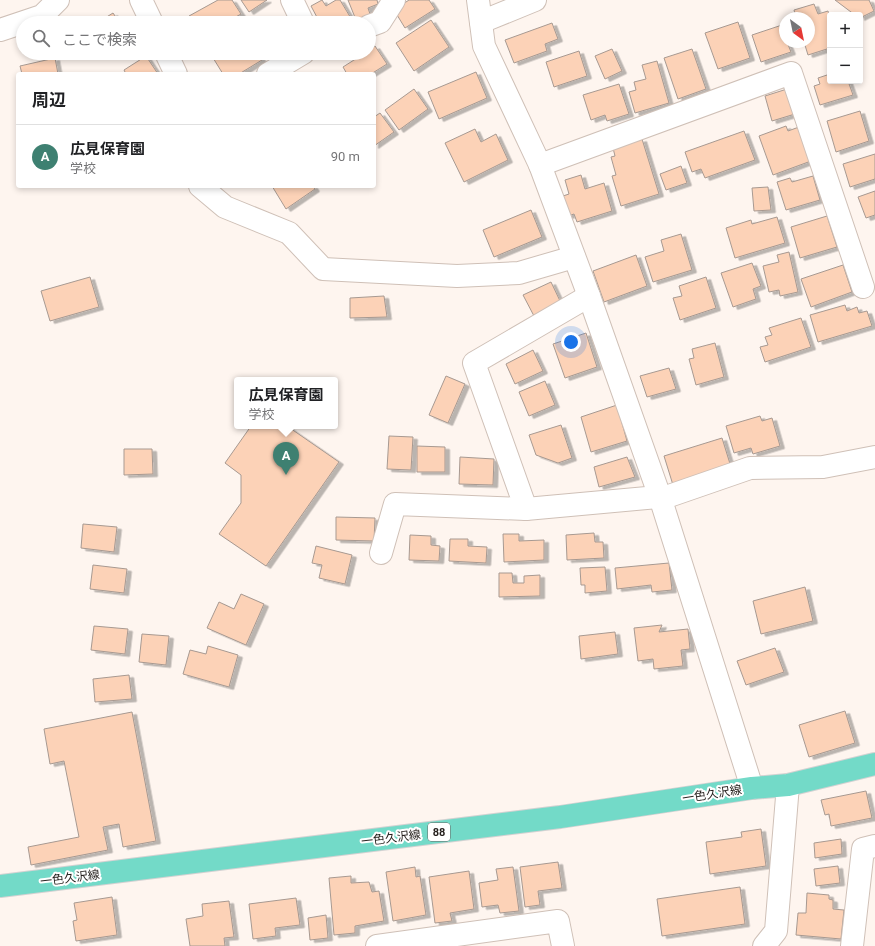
<!DOCTYPE html>
<html lang="ja">
<head>
<meta charset="utf-8">
<style>
	:root { --surface:#fff; --page:#f6f6f6; --text:#202124; --muted:#757577; --line:#e0e0e0; --accent:#3e8071 }
	body { margin:0; font-family:Roboto,"Noto Sans JP",sans-serif; background:var(--page); color:var(--text) }
	.controls { position:absolute; right:12px; top:12px; display:grid; overflow:hidden; border-radius:4px; box-shadow:0 2px 6px #0003 }
	.controls button { width:36px; height:36px; display:grid; place-items:center; padding:0; border:0; border-bottom:1px solid var(--line); background:var(--surface); color:var(--text); font:20px sans-serif }
	.compass { position:absolute; left:779px; top:12px; width:36px; height:36px; border-radius:50%; background:var(--surface); box-shadow:0 2px 6px #0003; rotate:147deg }
	.you { position:absolute; left:571px; top:342px; width:14px; height:14px; margin:-10px; border:3px solid #fff; border-radius:50%; background:#1a73e8; box-shadow:0 0 0 6px #1a73e833 }
	.badge { display:grid; place-items:center; width:26px; height:26px; border-radius:50%; background:var(--accent); color:#fff; font-size:13px; font-weight:700 }
	.pin { position:absolute; translate:-50% -33px; filter:drop-shadow(0 1px 2px #0008) }
	.pin::after { content:''; position:absolute; top:21px; width:14px; height:12px; background:inherit; clip-path:polygon(0 0,100% 0,50% 100%) }
	.popup { position:absolute; left:234px; top:377px; width:104px; height:52px; box-sizing:border-box; display:grid; place-content:center; border-radius:4px; background:var(--surface); filter:drop-shadow(0 1px 3px #0005); font-size:13px; white-space:nowrap; color:var(--muted) }
	.popup b { font-size:15px; color:var(--text) }
	.popup::after { content:''; position:absolute; left:50%; top:100%; margin-left:-8px; border:8px solid transparent; border-top-color:var(--surface) }
	.list { margin:0; padding:0; list-style:none }
	h2 { display:flex; justify-content:space-between; align-items:center; height:52px; margin:0; padding:0 16px; font-size:17px }
	h2 small { font-size:13px; font-weight:400; color:var(--muted) }
	.list li { display:grid; grid-template-columns:26px 1fr auto; gap:12px; align-items:center; box-sizing:border-box; height:64px; padding:0 16px; border-top:1px solid var(--line) }
	.list b { display:block; font-size:15px; white-space:nowrap }
	.list p { margin:0; font-size:13px; white-space:nowrap; color:var(--muted) }
	.list em { font-size:13px; font-style:normal; color:var(--muted) }
	.icon { flex:none; width:22px; height:22px; fill:none; stroke:currentColor; stroke-width:2; stroke-linecap:round; stroke-linejoin:round }
	.map { position:relative; flex:none; width:875px; height:946px; overflow:hidden }
	.search { position:absolute; background:var(--surface); box-shadow:0 2px 6px #0003; left:16px; top:16px; width:360px; height:44px; display:flex; align-items:center; gap:10px; box-sizing:border-box; padding:0 14px; border-radius:22px; color:var(--muted); font-size:15px }
	.panel { position:absolute; background:var(--surface); box-shadow:0 2px 6px #0003; left:16px; top:72px; width:360px; height:116px; border-radius:4px }
	.map>svg:first-child { display:block }
	.building { fill:#fcd2b7; stroke:#a79991; filter:url(#shadow) }
	.lines { fill:none; stroke-linecap:round; stroke-linejoin:round }
	.minor-casing { stroke:#cfc0b7; stroke-width:24 }
	.primary-casing { stroke:#d3d2d2; stroke-width:24 }
	.minor { stroke:#fff; stroke-width:22 }
	.primary { stroke:#73dac8; stroke-width:22 }
	.labels { text-anchor:middle; dominant-baseline:central; stroke-width:4; stroke-linejoin:round; paint-order:stroke }
	.shield { fill:#fff; stroke:#666260; stroke-width:1 }
	.shield-label { font-size:11px; font-weight:bold; fill:#241f1c }
	.street-label { font-size:12px; fill:#241f1c; stroke:#fff }
</style>
</head>
<body>
<div class="map">
<svg width="875" height="946" viewBox="0 0 875 946">
	<defs>
		<filter id="shadow"><feDropShadow dx="4.5" dy="2.5" stdDeviation="0" flood-color="#0004"/></filter>
	</defs>
	<rect width="100%" height="100%" fill="#fef5ef"/>
	<g class="building">
		<polygon points="218,0 232,0 241,14 225,23 193,23 189,16"/>
		<polygon points="241,0 267,0 249,12"/>
		<polygon points="322,0 326,6 336,0 340,0 352,20 347,23 320,23 311,6"/>
		<polygon points="348,0 377,0 378,4 368,8 370,14 356,20"/>
		<polygon points="409,0 429,0 435,9 405,28 394,10"/>
		<polygon points="835,0 869,0 874,11 860,18 860,15 855,15"/>
		<polygon points="814,4 818,14 828,11 830,18 830,48 808,55 804,42 809,42 809,18 796,18 794,10"/>
		<polygon points="113,13 120,23 97,23"/>
		<polygon points="431,20 449,47 414,71 396,43"/>
		<polygon points="738,22 750,58 718,69 705,33"/>
		<polygon points="552,23 558,39 545,44 547,51 514,63 505,40"/>
		<polygon points="782,25 785,42 787,42 791,52 761,62 752,35"/>
		<polygon points="375,46 387,64 371,74 347,74 343,67 365,53 369,53 369,50"/>
		<polygon points="612,49 622,71 605,79 595,56"/>
		<polygon points="692,49 706,89 678,99 664,58"/>
		<polygon points="579,51 587,76 554,87 546,62"/>
		<polygon points="210,53 257,53 262,60 239,74 223,74"/>
		<polygon points="146,56 158,74 126,74 124,70"/>
		<polygon points="55,58 58,74 22,74 20,66"/>
		<polygon points="657,61 669,103 635,113 629,92 636,90 634,82 646,79 642,65"/>
		<polygon points="476,72 487,98 439,119 428,92"/>
		<polygon points="830,74 830,81 848,81 853,95 820,105 814,86 820,84 818,78"/>
		<polygon points="619,84 629,114 607,121 605,115 591,120 583,95"/>
		<polygon points="414,89 428,109 399,130 385,110"/>
		<polygon points="787,89 795,114 772,121 765,96"/>
		<polygon points="860,111 869,141 836,152 827,121"/>
		<polygon points="380,113 394,132 374,146 374,117"/>
		<polygon points="786,126 788,131 799,127 811,161 773,175 759,136"/>
		<polygon points="475,129 481,142 496,134 508,160 464,182 445,143"/>
		<polygon points="744,131 755,160 705,178 701,169 692,172 685,152"/>
		<polygon points="642,139 659,194 621,206 612,176 616,175 611,157 615,156 613,148"/>
		<polygon points="875,154 875,179 850,187 843,164"/>
		<polygon points="681,166 687,183 666,190 660,174"/>
		<polygon points="581,175 585,189 604,183 612,211 577,222 574,214 568,216 563,196 569,194 565,180"/>
		<polygon points="813,176 820,200 786,210 777,182 790,178 792,182"/>
		<polygon points="272,186 313,186 315,189 286,209"/>
		<polygon points="768,187 771,210 754,211 752,188"/>
		<polygon points="875,191 875,215 866,218 858,197"/>
		<polygon points="531,210 542,237 494,257 483,230"/>
		<polygon points="827,216 837,247 800,258 791,227"/>
		<polygon points="777,217 785,243 735,258 726,228 751,220 752,224"/>
		<polygon points="681,234 692,270 653,282 645,257 664,251 661,240"/>
		<polygon points="789,252 798,292 780,296 779,290 769,292 763,266 779,262 777,255"/>
		<polygon points="636,255 647,286 604,302 593,271"/>
		<polygon points="752,263 761,286 753,289 756,299 733,307 721,273"/>
		<polygon points="843,265 852,292 811,307 801,279"/>
		<polygon points="90,277 99,307 50,321 41,291"/>
		<polygon points="706,277 716,308 680,320 673,298 682,296 679,286"/>
		<polygon points="551,282 561,303 534,316 523,295"/>
		<polygon points="384,296 387,317 350,318 350,298"/>
		<polygon points="845,305 847,311 857,307 859,313 867,311 872,326 818,342 810,315"/>
		<polygon points="801,318 811,347 765,362 760,347 768,345 765,337 772,335 769,328"/>
		<polygon points="586,333 597,367 565,378 553,344"/>
		<polygon points="715,343 724,377 696,385 689,359 694,358 692,349"/>
		<polygon points="533,350 543,371 515,384 506,364"/>
		<polygon points="669,368 676,389 647,397 640,376"/>
		<polygon points="446,376 465,384 448,423 429,415"/>
		<polygon points="545,381 555,405 529,416 519,392"/>
		<polygon points="617,405 627,441 591,452 581,417"/>
		<polygon points="760,416 762,421 772,418 780,446 753,454 751,448 734,453 726,426"/>
		<polygon points="561,425 572,458 558,463 536,455 529,435"/>
		<polygon points="251,426 287,426 339,462 266,566 219,534 241,503 241,475 225,463"/>
		<polygon points="389,436 413,437 411,470 387,469"/>
		<polygon points="722,438 731,467 673,485 664,456"/>
		<polygon points="417,446 445,447 445,472 417,472"/>
		<polygon points="124,449 152,449 153,474 124,475"/>
		<polygon points="460,457 494,459 493,485 459,484"/>
		<polygon points="627,457 635,477 599,487 594,467"/>
		<polygon points="336,517 375,518 374,541 336,540"/>
		<polygon points="83,524 117,527 114,552 81,548"/>
		<polygon points="594,533 595,542 603,542 604,558 567,560 566,535"/>
		<polygon points="503,534 519,534 519,541 544,540 544,560 504,562"/>
		<polygon points="410,535 431,536 431,545 440,546 439,561 409,560"/>
		<polygon points="450,539 468,539 468,546 487,547 486,563 449,561"/>
		<polygon points="316,546 352,555 345,584 319,578 322,565 312,563"/>
		<polygon points="669,563 672,590 652,592 651,585 617,589 615,568"/>
		<polygon points="93,565 127,569 124,593 90,589"/>
		<polygon points="605,567 607,591 585,593 585,585 581,585 580,568"/>
		<polygon points="499,573 512,573 513,583 524,583 524,576 540,575 540,596 499,597"/>
		<polygon points="805,587 813,621 761,634 753,601"/>
		<polygon points="241,594 264,604 246,645 207,628 219,602 234,609"/>
		<polygon points="662,625 659,632 688,629 690,649 681,650 683,666 654,669 653,659 638,661 634,628"/>
		<polygon points="94,626 128,629 125,654 91,650"/>
		<polygon points="615,632 618,654 581,659 579,636"/>
		<polygon points="142,634 169,636 166,665 139,662"/>
		<polygon points="208,646 238,655 229,687 183,674 190,650 206,654"/>
		<polygon points="775,648 784,672 746,685 737,661"/>
		<polygon points="129,675 132,699 95,702 93,679"/>
		<polygon points="845,711 855,743 809,757 799,725"/>
		<polygon points="132,712 156,841 123,847 119,824 103,827 108,850 31,865 28,847 79,837 64,761 50,764 44,729"/>
		<polygon points="866,791 872,818 831,826 829,814 825,815 821,800"/>
		<polygon points="761,829 766,866 710,874 706,842 742,837 741,832"/>
		<polygon points="841,839 842,854 815,858 814,843"/>
		<polygon points="558,862 562,888 538,891 540,905 525,907 520,867"/>
		<polygon points="838,866 840,883 816,886 814,869"/>
		<polygon points="415,867 416,877 420,876 426,915 393,921 386,872"/>
		<polygon points="513,867 519,911 500,913 498,905 482,907 479,883 498,880 496,869"/>
		<polygon points="469,871 474,909 450,913 452,921 435,923 429,877"/>
		<polygon points="351,876 351,883 369,882 372,892 379,891 384,921 355,926 355,933 334,935 329,878"/>
		<polygon points="740,887 745,924 662,936 657,899"/>
		<polygon points="807,893 829,895 829,899 833,900 833,909 844,910 841,939 796,935 798,913 806,913"/>
		<polygon points="112,897 117,935 76,941 73,921 77,920 74,903"/>
		<polygon points="296,898 300,925 275,928 276,936 253,939 249,904"/>
		<polygon points="229,901 234,937 224,938 225,946 190,946 186,919 203,916 202,904"/>
		<polygon points="326,915 328,938 310,940 308,918"/>
	</g>
	<g class="lines">
		<defs>
			<g id="minor">
				<polyline points="141,0 152,23"/>
				<polyline points="292,0 303,23"/>
				<polyline points="478,0 484,46 540,165 589,296 660,497 752,788"/>
				<polyline points="481,22 535,0"/>
				<polyline points="369,26 380,22 394,0"/>
				<polyline points="0,30 42,16 58,0"/>
				<polyline points="166,53 176,74"/>
				<polyline points="268,74 303,53"/>
				<polyline points="540,165 791,73 863,287"/>
				<polyline points="200,186 225,207 289,233 323,269 457,276 519,273 574,257"/>
				<polyline points="526,509 474,363 589,296"/>
				<polyline points="381,553 395,504 526,509 669,496 750,468 823,467 875,457"/>
				<polyline points="377,946 558,921 563,946"/>
				<polyline points="764,946 776,931 788,785"/>
				<polyline points="852,946 863,849 875,846"/>
			</g>
			<polyline id="primary" points="0,886 560,817 752,788 788,785 875,764"/>
		</defs>
		<use href="#minor" class="minor-casing"/>
		<use href="#primary" class="primary-casing"/>
		<use href="#minor" class="minor"/>
		<use href="#primary" class="primary"/>
	</g>
	<g class="labels">
		<rect class="shield" x="428" y="823" width="22" height="18" rx="3"/>
		<g class="shield-label">
			<text x="439" y="832">88</text>
		</g>
		<g class="street-label">
			<text transform="translate(712 794) rotate(-9)">一色久沢線</text>
			<text transform="translate(391 838) rotate(-7)">一色久沢線</text>
			<text transform="translate(70 878) rotate(-7)">一色久沢線</text>
		</g>
	</g>
</svg>
<div class="controls">
<button>+</button>
<button>−</button>
</div>
<svg class="compass" viewBox="-18 -18 36 36"><path d="M0-13l5 13h-10z" fill="#e53935"/><path d="M0 13l5-13h-10z" fill="#757577"/></svg>
<div class="you"></div>
<div class="pin badge" style="left:286px;top:475px">A</div>
<div class="popup"><b>広見保育園</b>学校</div>
<div class="search"><svg class="icon" aria-label="search" viewBox="0 0 24 24"><circle cx="10" cy="10" r="6"/><path d="M15 15l6 6"/></svg>ここで検索</div>
<section class="panel">
<h2>周辺<small></small></h2>
<ul class="list">
<li><span class="badge">A</span><div><b>広見保育園</b><p>学校</p></div><em>90 m</em></li>
</ul>
</section>
</div>
</body>
</html>
